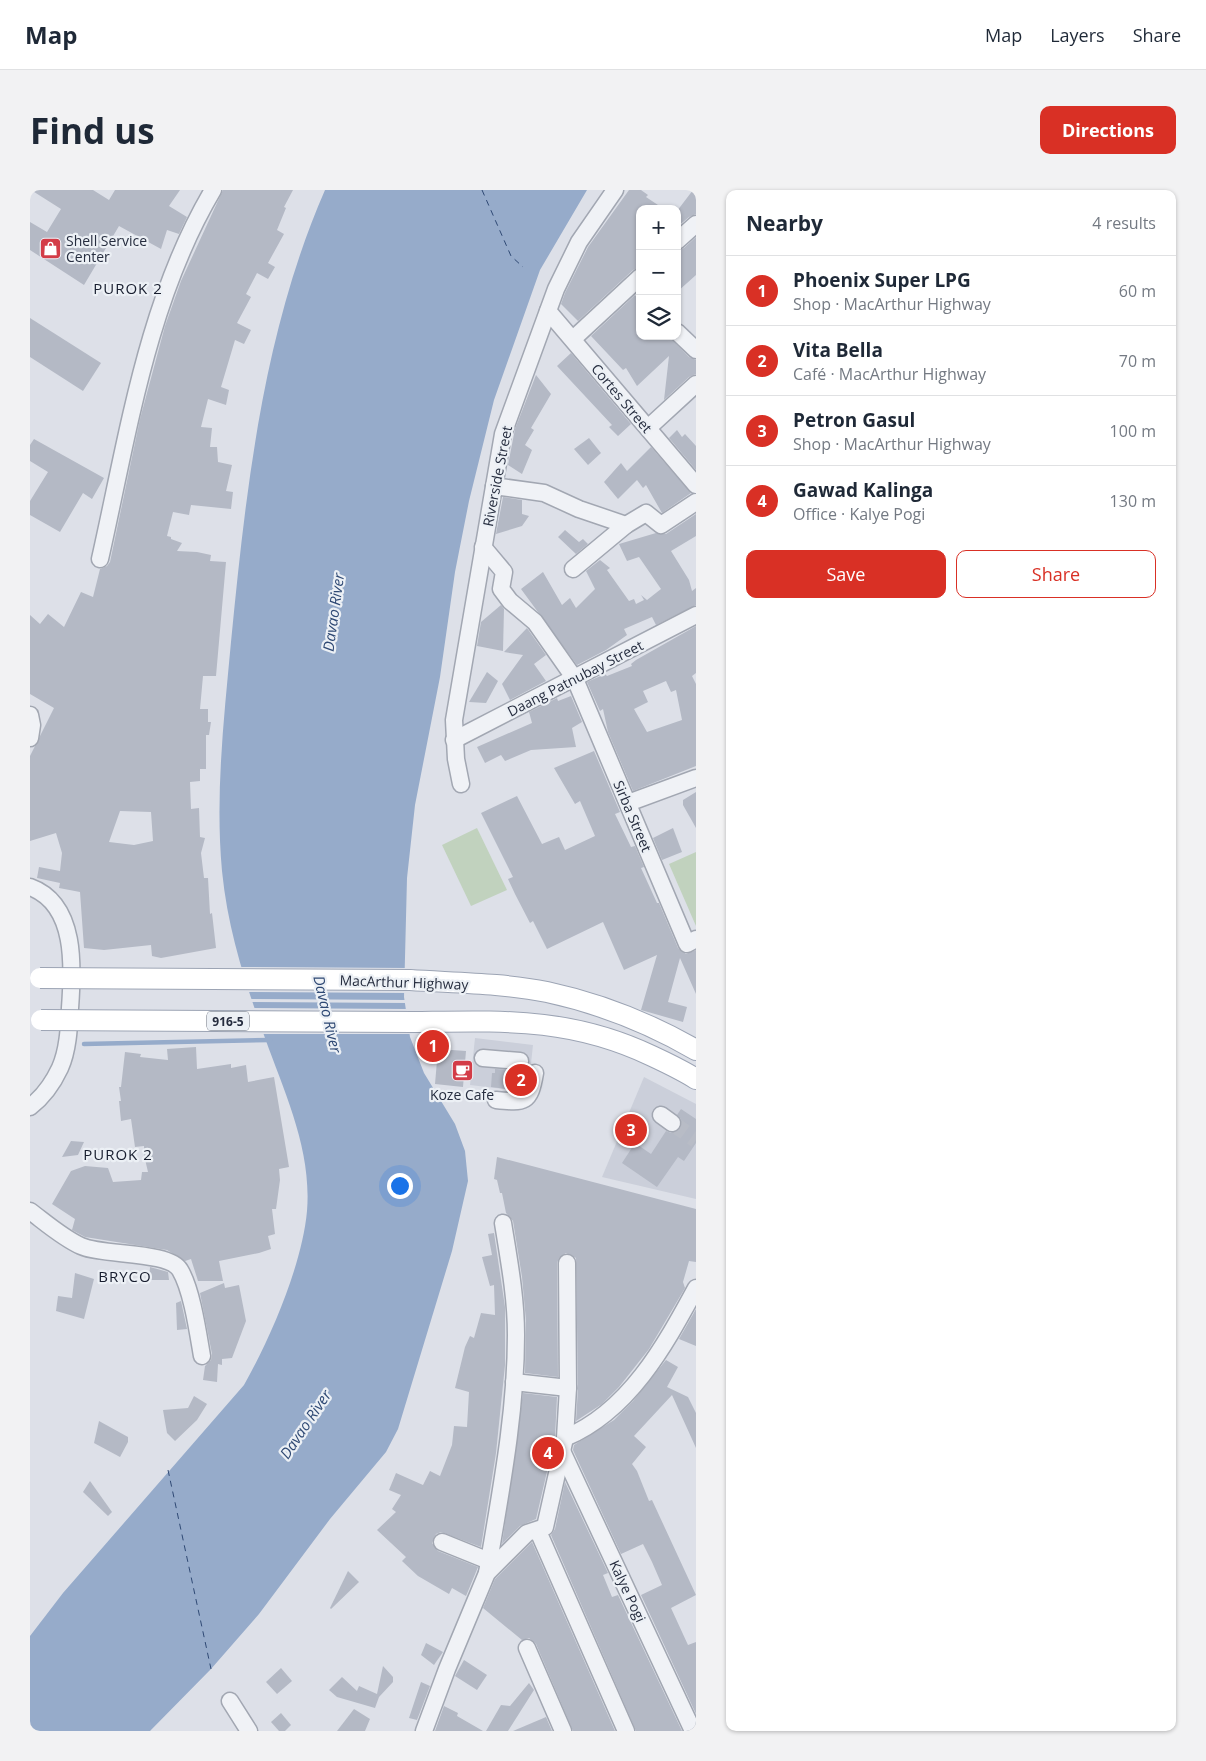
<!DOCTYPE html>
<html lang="en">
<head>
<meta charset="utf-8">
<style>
	:root { --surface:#fff; --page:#f2f2f3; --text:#1f2937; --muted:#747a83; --line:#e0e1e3; --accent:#d93025 }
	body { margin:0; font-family:"Open Sans",sans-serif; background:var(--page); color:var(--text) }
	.controls { position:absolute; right:15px; top:15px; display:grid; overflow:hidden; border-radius:10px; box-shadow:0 1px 4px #0004 }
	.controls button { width:45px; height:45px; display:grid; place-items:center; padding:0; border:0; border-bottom:1px solid var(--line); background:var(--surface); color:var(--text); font:25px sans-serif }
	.you { position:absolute; left:369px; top:995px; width:18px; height:18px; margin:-12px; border:4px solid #fff; border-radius:50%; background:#1a73e8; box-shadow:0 0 0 8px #1a73e833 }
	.badge { display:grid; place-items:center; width:32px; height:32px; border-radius:50%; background:var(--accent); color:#fff; font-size:16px; font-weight:700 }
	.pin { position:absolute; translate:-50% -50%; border:2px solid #fff; box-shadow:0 1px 5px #0006 }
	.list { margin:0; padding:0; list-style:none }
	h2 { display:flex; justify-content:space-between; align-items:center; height:65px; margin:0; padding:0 20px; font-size:21px }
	h2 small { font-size:16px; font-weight:400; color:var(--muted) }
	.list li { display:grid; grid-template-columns:32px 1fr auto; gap:15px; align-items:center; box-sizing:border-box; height:70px; padding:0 20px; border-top:1px solid var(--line) }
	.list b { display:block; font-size:19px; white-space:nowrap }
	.list p { margin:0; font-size:16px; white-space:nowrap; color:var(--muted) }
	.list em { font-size:16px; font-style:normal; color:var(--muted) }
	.actions { display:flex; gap:10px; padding:15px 20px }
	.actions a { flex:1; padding:11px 0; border:1px solid var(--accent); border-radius:10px; text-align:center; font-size:18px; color:var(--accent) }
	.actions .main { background:var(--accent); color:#fff }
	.icon { flex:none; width:28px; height:28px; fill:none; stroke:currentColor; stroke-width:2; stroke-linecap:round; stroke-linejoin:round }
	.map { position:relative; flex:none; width:666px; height:1541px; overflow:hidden; border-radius:10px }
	header { display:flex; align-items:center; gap:30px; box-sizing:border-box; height:70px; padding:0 25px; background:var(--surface); border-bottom:1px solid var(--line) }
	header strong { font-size:24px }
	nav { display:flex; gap:28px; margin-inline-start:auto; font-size:18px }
	.intro { display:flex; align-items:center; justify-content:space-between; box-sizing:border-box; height:120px; padding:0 30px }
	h1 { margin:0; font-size:35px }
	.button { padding:12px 22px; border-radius:10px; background:var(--accent); color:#fff; font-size:18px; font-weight:700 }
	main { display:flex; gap:30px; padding:0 30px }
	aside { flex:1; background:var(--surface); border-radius:10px; box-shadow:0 1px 4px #0004 }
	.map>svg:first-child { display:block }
	.built { fill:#cbcfda }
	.green { fill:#c1d2be }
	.water { fill:#96abca }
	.pier { fill:#dde0e8 }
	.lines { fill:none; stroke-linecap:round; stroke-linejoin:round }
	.stream { stroke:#96abca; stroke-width:4.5 }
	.ferry { stroke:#2f4974; stroke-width:1; stroke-dasharray:6 5; stroke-linecap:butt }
	.building { fill:#b4b9c5; fill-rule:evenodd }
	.minor-tunnel { stroke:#b8bcc6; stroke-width:16; stroke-dasharray:16 8; stroke-linecap:butt }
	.minor-casing { stroke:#a2a7b2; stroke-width:19 }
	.major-casing { stroke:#9ca4b4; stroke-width:22 }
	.minor { stroke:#f0f2f6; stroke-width:16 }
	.major { stroke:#fff; stroke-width:20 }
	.major-bridge-casing { stroke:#9ca4b4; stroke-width:22; stroke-linecap:butt }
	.major-bridge { stroke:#fff; stroke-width:20 }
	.labels { text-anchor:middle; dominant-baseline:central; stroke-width:4.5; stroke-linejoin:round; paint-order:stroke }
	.shield { fill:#ecf0f5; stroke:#616876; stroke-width:1 }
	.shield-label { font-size:12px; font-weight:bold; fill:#262d3f }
	.poi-label { font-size:14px; fill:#262d3f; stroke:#ecf0f5; text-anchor:start }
	.street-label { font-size:14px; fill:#262d3f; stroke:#ecf0f5 }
	.neighbourhood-label { font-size:15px; letter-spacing:1px; fill:#181e2f; stroke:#ecf0f5 }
	.water-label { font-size:15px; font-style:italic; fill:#2f4974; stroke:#ecf0f5 }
</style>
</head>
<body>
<header>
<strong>Map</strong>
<nav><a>Map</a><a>Layers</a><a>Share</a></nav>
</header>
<div class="intro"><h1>Find us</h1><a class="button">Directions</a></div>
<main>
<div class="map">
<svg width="666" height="1541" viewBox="0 0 666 1541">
	<rect width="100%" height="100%" fill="#dde0e8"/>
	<g class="built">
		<polygon points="445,848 503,855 498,902 440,895"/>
		<polygon points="614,887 666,914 666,1009 572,987"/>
	</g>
	<g class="green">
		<polygon points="447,638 477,700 441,716 412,655"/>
		<polygon points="666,662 666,736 639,674"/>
	</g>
	<path class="water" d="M295,0H557L510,80L464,210L439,311L425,382L410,487L385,615L377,688L374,807L380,847L394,883L425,934L435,961L438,991L422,1061L368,1239L356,1262L300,1329L229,1424L181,1479L120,1541H0V1446L33,1403L214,1195C241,1147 272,1075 277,1021C282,960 255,904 235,848C215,792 198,741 192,681C185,605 194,528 201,452C216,299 233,142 295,0Z"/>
	<g class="pier">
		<polygon points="208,777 378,778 376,803 217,802"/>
		<polygon points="219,809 377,810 377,813 220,812"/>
		<polygon points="222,818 378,819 382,844 231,844"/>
	</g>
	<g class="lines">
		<polyline class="stream" points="54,854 240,850"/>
		<g class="ferry">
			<polyline points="452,0 481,66 493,77"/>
			<polyline points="138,1280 181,1479"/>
		</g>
	</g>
	<g class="building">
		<polygon points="1,0 63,0 79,10 85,0 150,0 139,16 157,27 149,44 137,40 131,59 89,36 54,95 0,60 0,32 17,42 31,19"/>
		<path d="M193,0H263L254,17L256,18L247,40L254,44L238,73L245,77L238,89L227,83L216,104L221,107L207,133L221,140L214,154L205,150L191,197L199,200L196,215L178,209L171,237L182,238L180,257H187L188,272L202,275L196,301L203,302L201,319L161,315L159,325L143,322L137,346L141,347V349L152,353L147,361L167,362L181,365L180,371L196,372L186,486H173L170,519H178V532H181L179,545H176V579H170V591L160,592L161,619L169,618L170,647L175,648L171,663L174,688H178L180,724L182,723L186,758L131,768L122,766L121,755L74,760L54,758L50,702L29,698L30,693L7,688L9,677L30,681L32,663L26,643L0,651V566L24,518L0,504V425L10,434L18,424L34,437L51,402L63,407L70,379L77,376L80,372L110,229L135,136L151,91ZM90,621L121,622L123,651L104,655L79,652Z"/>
		<polygon points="599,0 611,0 618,5 616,7 634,19 610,19 610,77 603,80 548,131 531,114 535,103 558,57"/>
		<polygon points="663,0 666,0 666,24 659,27 647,37 647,21"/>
		<polygon points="666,47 666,85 647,102 647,61 654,58"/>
		<polygon points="605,105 610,111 610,146 638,146 659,167 666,170 666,184 659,187 634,210 639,166 607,196 596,178 593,180 561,146"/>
		<polygon points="0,128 71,173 53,201 0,167"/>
		<polygon points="541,163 601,234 588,246 579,237 582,235 527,176"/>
		<polygon points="506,185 521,204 501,238 504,240 495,255 502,260 492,284 478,275 485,239"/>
		<polygon points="647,240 652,247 655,244 666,256 666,280 639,248"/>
		<polygon points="559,248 571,263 558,275 544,259"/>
		<polygon points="4,249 74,288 62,309 53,303 30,342 0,325 0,311 18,282 0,271 0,255"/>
		<polygon points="621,257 661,303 632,323 616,295 613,298 607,290 588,309 574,292 591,273 597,281"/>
		<polygon points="473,307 492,310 492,324 499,326 492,336 466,344"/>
		<polygon points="666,324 666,346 641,361 659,390 662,401 666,398 666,415 626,435 622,427 594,439 597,445 576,460 547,475 491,399 513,382 532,415 540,408 546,418 565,399 556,381 570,370 580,378 577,380 599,411 604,409 606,414 614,410 611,405 617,410 631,399 609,367 597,371 589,354 626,343 636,344"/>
		<polygon points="535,340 549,352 553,349 558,354 546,364 528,347"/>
		<polygon points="471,415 474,419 473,461 447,456 451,432"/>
		<path d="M666,436V483L662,486L666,494V576L603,601L578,542L573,519L570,521L557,492L575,484L577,486L602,476L601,474L606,470ZM636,491L641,502L646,500L652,530L617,542L604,519L618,512L613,501Z"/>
		<polygon points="497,438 516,465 504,474 516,491 480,510 472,494 493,465 474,462"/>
		<polygon points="457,482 468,491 456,513 439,512"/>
		<polygon points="541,506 552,532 542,538 546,557 501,560 475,571 471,565 455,573 447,557 502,533 499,522 527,508 528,511"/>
		<polygon points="564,561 590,622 585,624 601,657 605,656 614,677 611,678 627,713 629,713 648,758 656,764 666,760 666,804 650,768 638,812 657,817 653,832 611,820 627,765 594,780 573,732 517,759 503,731 500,733 485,704 478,689 483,687 451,623 487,606 512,654 529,647 535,660 565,646 550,611 545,614 524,578"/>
		<polygon points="666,602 666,638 653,615 653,610"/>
		<polygon points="643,638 652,662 632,670 623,648"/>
		<polygon points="166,857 167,879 201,874 201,878 216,875 218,892 244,887 259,977 249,979 250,990 246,1019 242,1019 245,1044 238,1046 241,1059 229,1063 189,1071 193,1091 168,1091 161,1069 155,1071 137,1060 55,1047 42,1040 45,1029 22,1014 41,981 55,976 78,978 83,992 111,990 112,982 118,982 114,965 114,956 105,957 101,929 91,931 89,911 91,911 89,897 91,897 95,862 111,864 110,867 138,870 137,859"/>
		<polygon points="408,859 436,861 433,897 405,894"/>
		<polygon points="465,879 482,880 481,885 485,886 483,900 461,897 462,883 465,883"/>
		<polygon points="651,919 666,929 666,953 654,971 648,967 627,997 592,973 605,953 621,964 636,941 641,943 650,939 651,929 647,925"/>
		<polygon points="41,951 54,952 48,965 32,967"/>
		<polygon points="467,967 666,1019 666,1072 659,1071 653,1092 655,1098 645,1115 619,1159 589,1197 572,1214 546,1231 548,1198 546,1068 536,1063 529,1068 527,1073 528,1187 495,1183 496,1131 492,1087 483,1031 476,1023 472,1003 470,1003 467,990 464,989"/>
		<polygon points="464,1043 475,1117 475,1175 466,1263 451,1357 411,1342 406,1344 402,1353 408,1361 448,1377 436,1406 422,1398 419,1404 388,1386 372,1371 376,1367 347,1340 366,1322 362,1319 371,1305 359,1300 366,1283 393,1295 400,1281 410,1286 422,1255 424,1236 437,1237 439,1202 425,1198 435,1157 440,1146 444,1148 451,1123 465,1125 464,1095 460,1096 452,1067 462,1065 458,1044"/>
		<polygon points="120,1077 138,1082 139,1090 119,1090"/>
		<polygon points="45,1083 64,1089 54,1129 26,1121 28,1106 42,1108"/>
		<polygon points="194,1093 195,1098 209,1095 216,1131 202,1168 192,1169 192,1175 188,1174 187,1192 173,1190 175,1176 181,1170 182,1164 170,1103"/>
		<polygon points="151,1111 157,1139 147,1140 146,1113"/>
		<polygon points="666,1119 666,1156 649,1149"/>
		<polygon points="636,1170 648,1177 637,1197 658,1207 666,1223 666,1258 642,1205 604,1246 616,1257 602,1274 607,1281 619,1311 622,1310 666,1405 641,1418 658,1455 666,1452 666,1524 611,1405 632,1395 622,1372 613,1354 591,1364 543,1260 544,1255 584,1230 603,1211"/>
		<polygon points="493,1203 527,1207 525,1247 506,1329 490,1336 472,1354"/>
		<polygon points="164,1206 177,1214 167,1230 145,1251 137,1243 133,1220 158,1218"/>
		<polygon points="69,1231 98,1247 98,1252 90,1267 64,1253"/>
		<polygon points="60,1291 82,1322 78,1326 53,1302"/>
		<polygon points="535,1292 578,1383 573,1385 582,1407 588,1405 652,1541 606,1541 521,1345 525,1339"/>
		<polygon points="502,1352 585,1541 543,1541 506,1454 499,1448 492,1450 453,1418 465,1389"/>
		<polygon points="318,1381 329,1392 301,1419 300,1418"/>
		<polygon points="396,1453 413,1462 404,1475 391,1465"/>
		<polygon points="434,1470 457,1485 447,1500 425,1486"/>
		<polygon points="353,1476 363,1487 363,1492 349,1507 345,1518 307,1507 299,1500 312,1487 327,1501 329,1496 347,1504"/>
		<polygon points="251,1478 262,1491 247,1504 236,1492"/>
		<polygon points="391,1492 400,1496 387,1530 379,1528"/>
		<polygon points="499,1493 504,1500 478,1541 456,1541 471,1515 480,1516"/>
		<polygon points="414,1516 428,1523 427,1526 453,1541 405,1541"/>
		<polygon points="324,1519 340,1529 335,1541 307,1541"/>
		<polygon points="251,1523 261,1535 255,1541 249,1541 241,1532"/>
		<polygon points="516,1527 522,1541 483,1541"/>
	</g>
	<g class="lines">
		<polyline class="minor-tunnel" points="642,933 666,950"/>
		<defs>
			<g id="minor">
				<polyline points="647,51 666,34"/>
				<polyline points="518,121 666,295"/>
				<polyline points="647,142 666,160"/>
				<polyline points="543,149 610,87"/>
				<polyline points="618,238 666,194"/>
				<polyline points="464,296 514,303 549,319 596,335 616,323 631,335 666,312"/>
				<polyline points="453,357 474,382 471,399 480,411 505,432 545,489 657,754 666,749"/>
				<path d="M70,369C98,245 117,111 183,0"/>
				<polyline points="543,379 596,335"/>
				<polyline points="0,525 2,535 0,548"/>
				<polyline points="424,550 666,425"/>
				<polyline points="431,594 426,569 424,530 473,244 526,99 549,52 585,0"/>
				<polyline points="598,613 666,588"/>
				<path d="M0,697C47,714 43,778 40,818C39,838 38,860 30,878C23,893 13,907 0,917"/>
				<polyline points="453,868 490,871"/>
				<path d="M466,910C495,913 500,913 505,883"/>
				<polyline points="631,925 642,933"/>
				<path d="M0,1021C16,1033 33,1048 51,1056C73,1066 139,1061 150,1080C162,1100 168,1143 172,1166"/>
				<polyline points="484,1192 538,1198"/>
				<path d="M535,1248C599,1221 634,1157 666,1098"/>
				<polyline points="532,1261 663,1541"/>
				<polyline points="508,1341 596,1541"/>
				<polyline points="412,1352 459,1371"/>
				<path d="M457,1383C470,1305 486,1225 486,1145C486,1107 479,1070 473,1033"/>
				<polyline points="497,1458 533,1541"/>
				<polyline points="200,1511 219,1541"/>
				<polyline points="394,1541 417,1479 457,1383 497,1343 515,1337 535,1248 538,1198 537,1073"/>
			</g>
			<g id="major">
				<path d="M380,790C426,793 472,793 517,802C568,813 621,834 666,860"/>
				<path d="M384,832C472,831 540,827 622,866C637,873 652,880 666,889"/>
			</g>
		</defs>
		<use href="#minor" class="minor-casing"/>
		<use href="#major" class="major-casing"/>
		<use href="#minor" class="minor"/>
		<use href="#major" class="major"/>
		<defs>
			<g id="major-bridge">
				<polyline points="10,788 380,790"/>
				<polyline points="11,830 384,832"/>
			</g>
		</defs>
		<use href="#major-bridge" class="major-bridge-casing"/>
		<use href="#major-bridge" class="major-bridge"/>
	</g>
	<defs>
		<symbol id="shop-square" viewBox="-11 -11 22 22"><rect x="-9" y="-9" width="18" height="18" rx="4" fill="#d33c47" stroke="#ecf0f5"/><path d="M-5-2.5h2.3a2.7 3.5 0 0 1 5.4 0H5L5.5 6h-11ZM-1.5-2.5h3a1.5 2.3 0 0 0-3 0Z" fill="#fff"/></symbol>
		<symbol id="cafe-square" viewBox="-11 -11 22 22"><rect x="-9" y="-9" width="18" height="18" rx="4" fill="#d33c47" stroke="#ecf0f5"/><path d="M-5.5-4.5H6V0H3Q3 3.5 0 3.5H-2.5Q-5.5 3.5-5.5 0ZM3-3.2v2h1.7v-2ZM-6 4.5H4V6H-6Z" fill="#fff"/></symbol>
	</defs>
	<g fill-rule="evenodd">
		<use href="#shop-square" x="8" y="46" width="25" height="25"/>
		<use href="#cafe-square" x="420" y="868" width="25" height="25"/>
	</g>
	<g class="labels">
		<rect class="shield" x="177" y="821.5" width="42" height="19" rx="4"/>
		<g class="shield-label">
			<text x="198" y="831">916-5</text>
		</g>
		<g class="poi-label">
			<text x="36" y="50">Shell Service<tspan x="36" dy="16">Center</tspan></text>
			<text x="432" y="904" text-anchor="middle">Koze Cafe</text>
		</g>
		<g class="street-label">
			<text transform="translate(592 208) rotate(50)">Cortes Street</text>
			<text transform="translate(467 286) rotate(-79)">Riverside Street</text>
			<text transform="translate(545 488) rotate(-27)">Daang Patnubay Street</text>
			<text transform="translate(603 626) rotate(67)">Sirba Street</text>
			<text transform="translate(374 792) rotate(2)">MacArthur Highway</text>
			<text transform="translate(598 1401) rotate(65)">Kalye Pogi</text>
		</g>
		<g class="neighbourhood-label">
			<text x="98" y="98">PUROK 2</text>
			<text x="88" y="964">PUROK 2</text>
			<text x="95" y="1086">BRYCO</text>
		</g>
		<g class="water-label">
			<text transform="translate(303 422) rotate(-82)">Davao River</text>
			<text transform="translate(298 824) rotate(77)">Davao River</text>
			<text transform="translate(275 1234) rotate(-56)">Davao River</text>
		</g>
	</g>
</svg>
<div class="controls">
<button>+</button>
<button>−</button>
<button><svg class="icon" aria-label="layers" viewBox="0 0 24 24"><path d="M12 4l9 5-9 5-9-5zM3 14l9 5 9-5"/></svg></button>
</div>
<div class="you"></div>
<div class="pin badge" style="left:403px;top:856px">1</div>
<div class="pin badge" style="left:491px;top:890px">2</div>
<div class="pin badge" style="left:601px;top:940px">3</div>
<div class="pin badge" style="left:518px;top:1263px">4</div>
</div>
<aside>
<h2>Nearby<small>4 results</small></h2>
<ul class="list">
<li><span class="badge">1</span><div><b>Phoenix Super LPG</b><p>Shop · MacArthur Highway</p></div><em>60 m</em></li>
<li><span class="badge">2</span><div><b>Vita Bella</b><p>Café · MacArthur Highway</p></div><em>70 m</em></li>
<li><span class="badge">3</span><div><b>Petron Gasul</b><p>Shop · MacArthur Highway</p></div><em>100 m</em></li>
<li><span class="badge">4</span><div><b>Gawad Kalinga</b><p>Office · Kalye Pogi</p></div><em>130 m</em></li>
</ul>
<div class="actions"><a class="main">Save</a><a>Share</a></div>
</aside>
</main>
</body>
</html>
